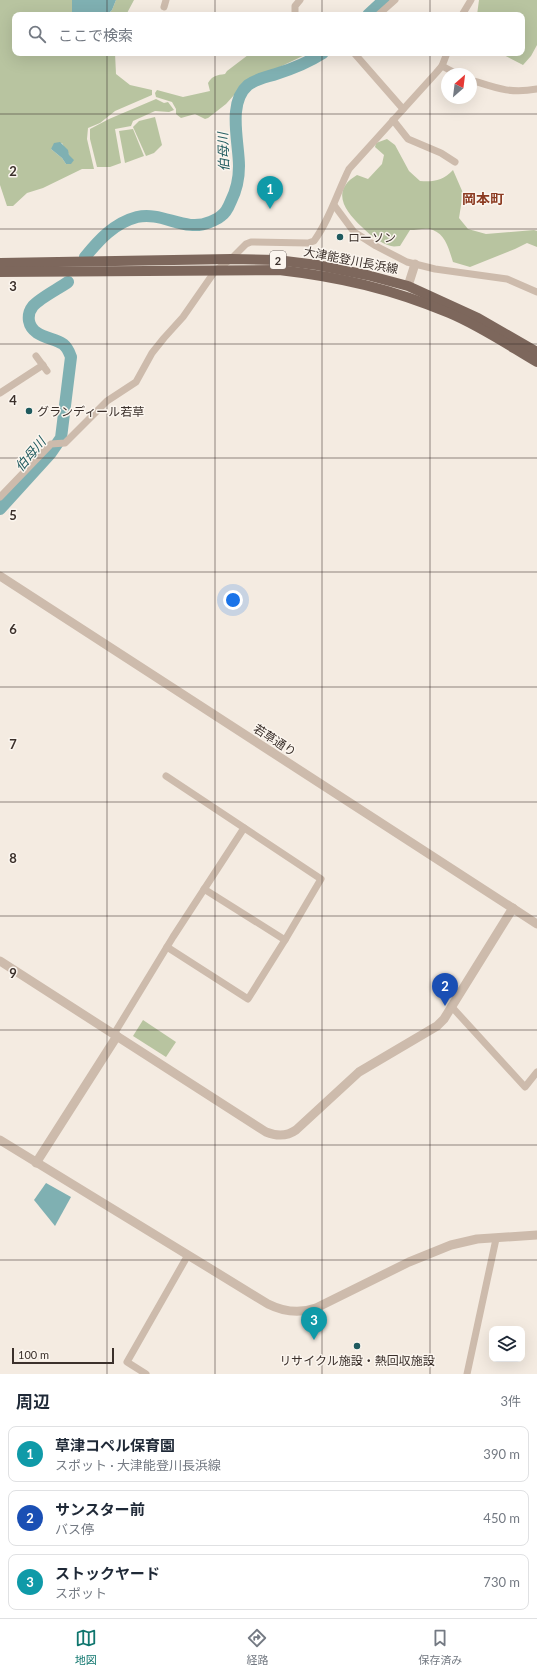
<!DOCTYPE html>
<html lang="ja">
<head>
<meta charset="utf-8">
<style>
	:root { --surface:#fff; --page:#f2f2f3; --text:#1f2937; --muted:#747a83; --line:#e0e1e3; --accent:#0f766e }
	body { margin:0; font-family:Lato,"Noto Sans JP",sans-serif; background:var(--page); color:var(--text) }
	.controls { position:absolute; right:12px; bottom:12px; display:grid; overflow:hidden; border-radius:8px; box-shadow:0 4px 16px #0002 }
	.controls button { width:36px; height:36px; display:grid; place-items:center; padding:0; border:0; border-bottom:1px solid var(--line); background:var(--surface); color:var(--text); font:20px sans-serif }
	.compass { position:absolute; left:441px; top:68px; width:36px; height:36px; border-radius:50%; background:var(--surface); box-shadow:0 4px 16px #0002; rotate:28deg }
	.scale { position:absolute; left:12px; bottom:10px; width:102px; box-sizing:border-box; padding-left:4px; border:2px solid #3b302b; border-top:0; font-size:11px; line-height:14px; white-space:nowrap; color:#3b302b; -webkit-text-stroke:3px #fbf5ee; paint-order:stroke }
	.you { position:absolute; left:233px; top:600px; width:14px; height:14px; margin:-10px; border:3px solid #fff; border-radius:50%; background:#1a73e8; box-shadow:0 0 0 6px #1a73e833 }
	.badge { display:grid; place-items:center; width:26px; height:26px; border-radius:50%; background:var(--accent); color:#fff; font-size:13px; font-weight:700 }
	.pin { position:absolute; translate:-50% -33px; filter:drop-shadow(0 1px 2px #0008) }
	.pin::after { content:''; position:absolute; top:21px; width:14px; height:12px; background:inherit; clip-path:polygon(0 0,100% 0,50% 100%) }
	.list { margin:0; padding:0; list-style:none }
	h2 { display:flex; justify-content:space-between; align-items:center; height:52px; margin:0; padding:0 16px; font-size:17px }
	h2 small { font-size:13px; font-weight:400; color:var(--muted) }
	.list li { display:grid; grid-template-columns:26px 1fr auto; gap:12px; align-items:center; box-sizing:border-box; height:56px; margin:0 8px 8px; padding:0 8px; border:1px solid var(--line); border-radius:8px }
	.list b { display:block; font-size:15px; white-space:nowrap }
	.list p { margin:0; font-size:13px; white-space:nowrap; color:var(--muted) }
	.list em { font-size:13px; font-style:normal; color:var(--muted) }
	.icon { flex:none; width:22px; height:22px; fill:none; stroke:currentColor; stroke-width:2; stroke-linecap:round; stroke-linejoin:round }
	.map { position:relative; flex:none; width:537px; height:1374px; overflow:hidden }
	.search { position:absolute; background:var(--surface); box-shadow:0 4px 16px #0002; left:12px; right:12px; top:12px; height:44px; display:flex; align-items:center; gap:10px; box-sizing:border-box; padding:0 14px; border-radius:8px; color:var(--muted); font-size:15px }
	.sheet { height:244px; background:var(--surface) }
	nav { display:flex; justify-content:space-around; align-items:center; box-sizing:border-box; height:56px; border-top:1px solid var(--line); background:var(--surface); font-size:11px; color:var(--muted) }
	nav a { display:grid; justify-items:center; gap:2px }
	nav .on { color:var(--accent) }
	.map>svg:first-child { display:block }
	.green { fill:#b8c4a0; fill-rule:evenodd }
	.water { fill:#7fb0b2 }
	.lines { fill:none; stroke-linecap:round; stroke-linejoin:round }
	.river { stroke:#7fb0b2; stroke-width:12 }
	.minor { stroke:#cdbbac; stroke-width:7 }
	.tertiary { stroke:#cdbbac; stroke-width:9 }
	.primary { stroke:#7d675c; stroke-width:10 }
	.grid { fill:none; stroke:#3b302b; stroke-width:1; stroke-opacity:0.55 }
	.poi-dot { fill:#1f5a5e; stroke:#fbf5ee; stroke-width:1.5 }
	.labels { text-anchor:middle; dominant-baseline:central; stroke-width:3; stroke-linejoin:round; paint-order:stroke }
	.shield { fill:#fbf5ee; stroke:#756b66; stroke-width:1 }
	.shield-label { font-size:11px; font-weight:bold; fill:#3b302b }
	.poi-label { font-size:12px; fill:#3b302b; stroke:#fbf5ee; text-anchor:start }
	.street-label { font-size:12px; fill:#3b302b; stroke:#fbf5ee }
	.water-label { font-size:13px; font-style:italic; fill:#1f5a5e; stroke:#fbf5ee }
	.quarter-label { font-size:14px; font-weight:bold; fill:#8c3b22; stroke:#fbf5ee }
	.grid-label { font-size:13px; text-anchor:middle; font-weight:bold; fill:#3b302b; stroke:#fbf5ee; stroke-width:3; stroke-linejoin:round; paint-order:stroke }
</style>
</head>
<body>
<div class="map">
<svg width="537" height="1374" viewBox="0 0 537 1374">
	<rect width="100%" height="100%" fill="#f4ebe1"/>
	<g class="green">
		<path d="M0,0H72V15H15V53H115L116,74L130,85L152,90V95L115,111L100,123L88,128L87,139L94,169H82L43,188L27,193L13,206H7L0,185ZM62,143C67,154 72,151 66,164L62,158L51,149Z"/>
		<polygon points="116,0 134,0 126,15 107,15 112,10"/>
		<polygon points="479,0 537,0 537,45 531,56 523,65 500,53 522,53 522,15 477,15"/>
		<path d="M248,53H309L244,84L226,104L208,118L205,119L195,114L181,118L176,114V109L172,102L156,97L155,93L157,90L183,97L210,91L208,83C212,76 217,75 225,74L227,71L248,55Z"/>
		<polygon points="156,99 164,103 168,102 174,110 169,112 155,111 133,121 131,126 115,129 121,163 110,167 97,167 90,139 90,129 109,119"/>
		<polygon points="155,117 162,145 154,153 146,156 133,127 139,121"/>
		<polygon points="133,129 144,156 125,163 119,131"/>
		<path d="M387,139L395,145L409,171L420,181C433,182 443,181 453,170L463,193L459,218L468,229L486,234L534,230L537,231V247L527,243L515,249L470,267L453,262C449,250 446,235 433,230C427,227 417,230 410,230L400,246C397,246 394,247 391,246C380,243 370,235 362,227C345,211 330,191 357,175L368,179L382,164L384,155L375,147L376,143Z"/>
		<polygon points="143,1020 176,1042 166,1057 133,1036"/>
	</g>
	<g class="water">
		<polygon points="72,0 116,0 112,10 107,15 72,15"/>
		<polygon points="60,142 68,150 69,155 74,160 71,164 66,164 62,158 51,149 54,143"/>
		<polygon points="46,1183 71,1197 55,1226 34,1200"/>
	</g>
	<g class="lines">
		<g class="river">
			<polyline points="368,15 384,0"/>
			<path d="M85,257C99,240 114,223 137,217C163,211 185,233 210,222C214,220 218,219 221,216C226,213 229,206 231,201C236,191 239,178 239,166C239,142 227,103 248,85C256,79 267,77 276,74C292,69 309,62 323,53"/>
			<path d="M0,509L50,454L61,438L71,357C69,352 68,348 63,344C52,337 32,337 29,321C28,315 29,311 33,306C40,298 58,289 68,282"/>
		</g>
		<g class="minor">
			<polyline points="164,7 166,0"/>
			<polyline points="295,15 295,6 300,0"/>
			<polyline points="378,15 395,0"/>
			<polyline points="462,15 471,0"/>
			<polyline points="354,53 403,109"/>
			<polyline points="442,66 457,74"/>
			<path d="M471,80C496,88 510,94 537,89"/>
			<polyline points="393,120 408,139 441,153 455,162"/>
			<polyline points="334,205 354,232 376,246 407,262 435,269 507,279 537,292"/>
			<polyline points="36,356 47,371"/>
			<polyline points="0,393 43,365"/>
			<path d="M0,497L51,444L65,443L107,401L136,382L152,353L164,338L183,317L215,271L231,259L246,244L251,242L308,243L314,241C330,219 337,193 349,169L436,73L442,66L447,53"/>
			<polyline points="166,776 321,879 285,940 248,999 167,947"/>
			<polyline points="204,889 285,940"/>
			<polyline points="451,1006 525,1087 537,1072"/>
			<polyline points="114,1034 173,937 244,828"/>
			<polyline points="146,1374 127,1362 188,1255"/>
			<polyline points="467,1374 496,1239"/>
		</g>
		<g class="tertiary">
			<polyline points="408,286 415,264"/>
			<polyline points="0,576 537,924"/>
			<path d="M0,961L266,1132C276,1136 286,1137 296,1130L359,1072L437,1026L444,1019L513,908"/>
			<path d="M0,1140L268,1304C284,1312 299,1314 316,1308L409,1262L451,1245L477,1239L537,1235"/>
			<polyline points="36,1163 117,1036"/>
		</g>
		<g class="primary">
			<polyline points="0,263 231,259 277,260 317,265 367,275 408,286 478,318 537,352"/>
			<path d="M0,272L279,270C340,277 392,289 449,313C480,326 508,345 537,362"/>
		</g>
	</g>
	<path class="grid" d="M107,0V15M215,0V15M322,0V15M430,0V15M107,53V1374M215,53V1374M322,53V1374M430,53V1374M0,114H537M0,229H537M0,344H537M0,458H537M0,572H537M0,687H537M0,802H537M0,916H537M0,1030H537M0,1145H537M0,1260H537"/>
	<g class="poi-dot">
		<circle cx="340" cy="237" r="4"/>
		<circle cx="29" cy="411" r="4"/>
		<circle cx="357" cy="1346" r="4"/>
	</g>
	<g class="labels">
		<rect class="shield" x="270" y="251" width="16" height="18" rx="3"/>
		<g class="shield-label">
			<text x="278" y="260">2</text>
		</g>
		<g class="poi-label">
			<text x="348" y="237">ローソン</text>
			<text x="37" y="411">グランディール若草</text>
			<text x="357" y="1360" text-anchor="middle">リサイクル施設・熱回収施設</text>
		</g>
		<g class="street-label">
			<text transform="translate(351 260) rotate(11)">大津能登川長浜線</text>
			<text transform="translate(275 740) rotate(33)">若草通り</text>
		</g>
		<g class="water-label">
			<text transform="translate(223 152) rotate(-92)">伯母川</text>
			<text transform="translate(30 454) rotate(-50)">伯母川</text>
		</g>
		<g class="quarter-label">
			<text x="483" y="198">岡本町</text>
		</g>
	</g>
	<g class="grid-label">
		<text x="13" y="176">2</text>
		<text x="13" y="291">3</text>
		<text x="13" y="405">4</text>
		<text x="13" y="520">5</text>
		<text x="13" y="634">6</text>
		<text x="13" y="749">7</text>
		<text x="13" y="863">8</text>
		<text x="13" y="978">9</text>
	</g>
</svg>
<div class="controls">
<button><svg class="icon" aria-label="layers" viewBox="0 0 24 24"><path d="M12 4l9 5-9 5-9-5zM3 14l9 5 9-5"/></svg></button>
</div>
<svg class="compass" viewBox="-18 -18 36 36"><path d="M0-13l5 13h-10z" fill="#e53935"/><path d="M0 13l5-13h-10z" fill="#747a83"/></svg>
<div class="scale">100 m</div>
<div class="you"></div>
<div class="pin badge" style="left:270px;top:209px;background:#0f9aa8">1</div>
<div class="pin badge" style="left:445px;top:1006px;background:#1a4fb4">2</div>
<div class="pin badge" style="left:314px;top:1340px;background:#0f9aa8">3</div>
<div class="search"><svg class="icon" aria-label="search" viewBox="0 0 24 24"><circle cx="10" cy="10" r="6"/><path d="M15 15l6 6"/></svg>ここで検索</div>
</div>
<section class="sheet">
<h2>周辺<small>3件</small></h2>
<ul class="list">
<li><span class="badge" style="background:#0f9aa8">1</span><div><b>草津コペル保育園</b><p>スポット · 大津能登川長浜線</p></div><em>390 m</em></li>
<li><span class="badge" style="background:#1a4fb4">2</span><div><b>サンスター前</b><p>バス停</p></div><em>450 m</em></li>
<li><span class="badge" style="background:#0f9aa8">3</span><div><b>ストックヤード</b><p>スポット</p></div><em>730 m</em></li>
</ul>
</section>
<nav>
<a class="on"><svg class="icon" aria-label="map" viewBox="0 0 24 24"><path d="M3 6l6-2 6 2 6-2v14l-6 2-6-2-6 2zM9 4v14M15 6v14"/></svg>地図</a>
<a><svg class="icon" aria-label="directions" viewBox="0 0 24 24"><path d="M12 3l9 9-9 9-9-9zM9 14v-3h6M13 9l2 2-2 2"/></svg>経路</a>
<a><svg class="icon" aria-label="saved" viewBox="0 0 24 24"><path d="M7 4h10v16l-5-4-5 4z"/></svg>保存済み</a>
</nav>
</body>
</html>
